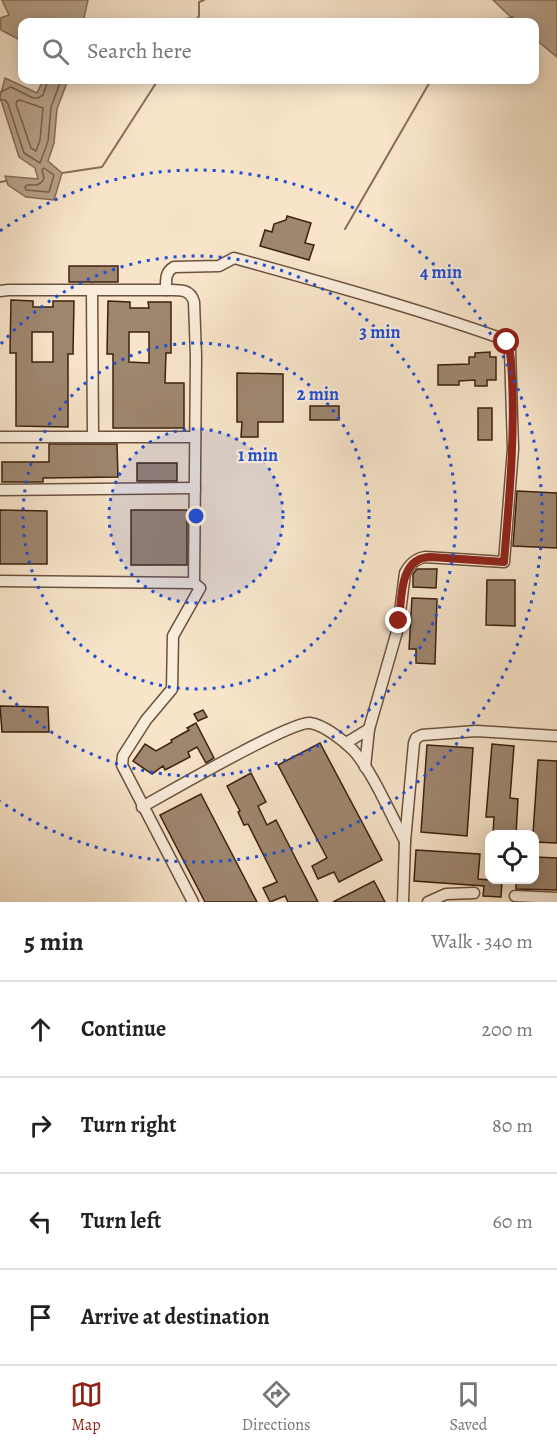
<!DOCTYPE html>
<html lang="en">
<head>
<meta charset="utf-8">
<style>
	:root { --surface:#fff; --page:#f2f2f2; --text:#222; --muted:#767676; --line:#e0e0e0; --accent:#8f2418 }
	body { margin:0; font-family:Alegreya,serif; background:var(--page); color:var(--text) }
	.controls { position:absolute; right:18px; bottom:18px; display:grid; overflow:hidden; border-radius:12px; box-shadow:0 3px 15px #0003 }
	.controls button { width:54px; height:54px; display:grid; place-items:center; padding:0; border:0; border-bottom:2px solid var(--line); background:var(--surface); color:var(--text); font:30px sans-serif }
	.stop { position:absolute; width:18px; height:18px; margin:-14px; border:4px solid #8f2418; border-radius:50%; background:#fff }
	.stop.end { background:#8f2418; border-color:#fff; box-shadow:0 2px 6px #0008 }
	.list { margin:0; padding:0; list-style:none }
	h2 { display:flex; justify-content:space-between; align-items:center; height:78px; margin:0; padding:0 24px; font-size:26px }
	h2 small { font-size:20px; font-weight:400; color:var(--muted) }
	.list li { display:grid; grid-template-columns:39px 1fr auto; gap:18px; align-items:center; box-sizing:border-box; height:96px; padding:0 24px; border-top:2px solid var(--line) }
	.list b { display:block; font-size:22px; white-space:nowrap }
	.list em { font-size:20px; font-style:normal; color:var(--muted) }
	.icon { flex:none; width:33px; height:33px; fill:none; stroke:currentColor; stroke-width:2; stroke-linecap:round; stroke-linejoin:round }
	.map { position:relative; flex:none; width:557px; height:902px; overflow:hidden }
	.search { position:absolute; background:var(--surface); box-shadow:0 3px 15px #0003; left:18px; right:18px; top:18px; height:66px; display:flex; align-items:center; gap:15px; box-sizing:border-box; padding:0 21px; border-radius:12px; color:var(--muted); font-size:22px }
	.sheet { height:462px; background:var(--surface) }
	nav { display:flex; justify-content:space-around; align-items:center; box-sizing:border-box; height:84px; border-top:2px solid var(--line); background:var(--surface); font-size:16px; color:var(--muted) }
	nav a { display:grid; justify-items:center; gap:3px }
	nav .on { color:var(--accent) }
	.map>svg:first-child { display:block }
	.water { fill:#b8a189; stroke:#876d58; stroke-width:1.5 }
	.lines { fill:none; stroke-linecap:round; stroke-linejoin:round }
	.shore { stroke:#7a604c; stroke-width:1.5 }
	.stream { stroke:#876d58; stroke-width:2 }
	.building { fill:#9e866f; stroke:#3d200e; stroke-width:1.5; fill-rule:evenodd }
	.minor-casing { stroke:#6c513d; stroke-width:13 }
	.minor { stroke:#faeddc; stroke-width:10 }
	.route { stroke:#8f2418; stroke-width:8 }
	.ring { fill:none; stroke:#1d4ed8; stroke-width:3; stroke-dasharray:3 6 }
	.centre { fill:#1d4ed8; stroke:#faeddc; stroke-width:3 }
	.ring-label { font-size:18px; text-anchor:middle; font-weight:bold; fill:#1d4ed8; stroke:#faeddc; stroke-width:4.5; stroke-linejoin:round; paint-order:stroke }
</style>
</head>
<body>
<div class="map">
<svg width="557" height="902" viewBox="0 0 557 902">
	<rect width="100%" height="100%" fill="#f7e4c9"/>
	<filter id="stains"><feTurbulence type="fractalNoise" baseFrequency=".00333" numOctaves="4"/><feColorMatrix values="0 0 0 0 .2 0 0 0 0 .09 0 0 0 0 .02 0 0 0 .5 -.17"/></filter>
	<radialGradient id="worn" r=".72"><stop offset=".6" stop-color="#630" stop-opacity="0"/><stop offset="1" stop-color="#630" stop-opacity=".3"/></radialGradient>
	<g class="water">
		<polygon points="2,0 88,0 83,22 22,22 22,41 1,30 0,18 9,15"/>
		<polygon points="493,0 557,0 557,57 535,39 534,22 516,22"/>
		<polygon points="5,78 37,93 43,80 68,80 57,109 54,143 48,161 62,173 54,200 26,197 8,185 5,176 38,179 35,168 19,157 0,97"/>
	</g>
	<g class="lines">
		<g class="shore">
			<polyline points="0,92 11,87 33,98 38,98 43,95 48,80"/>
			<polyline points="0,100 5,100 8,104 24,153 40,163 48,141 51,107 61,80"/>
			<polygon points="20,100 43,108 40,140 36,151 31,148 16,104 17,101"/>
			<polygon points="44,168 54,175 49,192 26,190 25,187 27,185 37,185 42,182 44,178 42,170"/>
		</g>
		<g class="stream">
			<polyline points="195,22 199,16 199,2 204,0"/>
			<polyline points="495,22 513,17"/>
			<polyline points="62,173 102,167 158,80"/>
			<polyline points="0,182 6,181"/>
			<polyline points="345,229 431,80"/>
		</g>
	</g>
	<g class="building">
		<polygon points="287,216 311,223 305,243 314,245 309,260 260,246 265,230 272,232 274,224 286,220"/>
		<rect x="69" y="266" width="49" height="16"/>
		<path d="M11,300L33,301V307H53V301H74L73,354H68V427L16,426V353H10ZM32,332H53V362H32Z"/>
		<path d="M108,301L130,302V308H149L148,302H171V353H166L165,383H184V428H113V354H107ZM129,332H149V363L129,362Z"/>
		<polygon points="490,352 490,357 496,357 496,380 487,380 487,386 475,386 475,380 459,381 459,385 438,385 438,365 469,364 469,357 475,357 475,353"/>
		<polygon points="237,373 283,374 283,422 258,422 258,437 241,437 242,422 237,422"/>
		<rect x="310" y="406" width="29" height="14"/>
		<rect x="478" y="408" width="14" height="32"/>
		<polygon points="49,444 117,444 118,477 43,478 43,482 2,482 2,462 49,462"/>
		<rect x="137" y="463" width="40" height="18"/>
		<polygon points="517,491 557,493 557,548 513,546"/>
		<polygon points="0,510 47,511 47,564 0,564"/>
		<rect x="131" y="510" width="56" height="55"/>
		<polygon points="417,569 437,569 436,588 413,587 413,574"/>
		<polygon points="487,580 515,580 515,626 486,625"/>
		<polygon points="412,598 437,599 435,664 416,663 416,649 409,649"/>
		<polygon points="0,706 48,707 49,732 2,732"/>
		<polygon points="203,710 207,717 198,721 194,714"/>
		<polygon points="196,723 214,758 206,763 197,747 188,752 190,757 165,770 163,766 152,774 133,761 145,744 156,751 172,742 171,740 189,730 187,728"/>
		<polygon points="320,743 382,860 339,882 334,872 318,879 312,866 327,858 278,765"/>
		<polygon points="492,744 514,746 510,798 518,799 516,834 493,834 494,817 486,817"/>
		<polygon points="427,745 473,748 467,836 421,832"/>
		<polygon points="538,760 557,761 557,843 534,842 534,834 533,834"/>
		<polygon points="251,773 266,802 258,806 267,825 276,820 318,902 288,902 285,896 270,902 263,888 277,882 248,824 244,825 238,812 240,811 227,786"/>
		<polygon points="201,794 205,802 257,902 205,902 164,823 160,815"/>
		<polygon points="416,850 480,854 478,879 502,881 501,897 483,896 484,886 414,881"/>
		<polygon points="534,857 557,858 557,890 516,889 516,879 534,879"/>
		<polygon points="374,881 385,902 333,902"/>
	</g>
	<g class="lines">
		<defs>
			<g id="minor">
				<polyline points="92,290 93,437"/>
				<path d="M166,290C178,290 190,288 194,302L196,356L194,583L200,588L173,636L172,689L146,720L123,756L122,765L193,902"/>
				<path d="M0,291L8,290H166C166,280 165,272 174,267L219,266L234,258C324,283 415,308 503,339L507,342L510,350L513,449L504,562L425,557C415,559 410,564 405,573L398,628L369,729L365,767"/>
				<polyline points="0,437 195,437"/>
				<polyline points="0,490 195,488"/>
				<polyline points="0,581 194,583"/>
				<polyline points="346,743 369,729"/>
				<path d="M142,807C167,793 291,721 310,723C324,725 343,740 353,750C373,772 390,814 405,841"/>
				<polyline points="515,896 557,898"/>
				<polyline points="403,902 405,841 414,743 416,738 422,735 476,731 557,736"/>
				<polyline points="428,902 446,894 474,893"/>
			</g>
		</defs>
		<use href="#minor" class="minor-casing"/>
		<use href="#minor" class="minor"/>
	</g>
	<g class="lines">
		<path class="route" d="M399,621C402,597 399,557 431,557L504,562C509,501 515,440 512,378C511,367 512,353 507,342"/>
	</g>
	<circle cx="196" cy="516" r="87" fill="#1d4ed8" fill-opacity=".12"/>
	<g class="ring">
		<circle cx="196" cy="516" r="87"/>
		<circle cx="196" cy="516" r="173"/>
		<path d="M1 344A260 260 0 1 1 1 688"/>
		<path d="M0 231A346 346 0 1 1 0 801"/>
	</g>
	<circle cx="196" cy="516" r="9" class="centre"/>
	<g class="ring-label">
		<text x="441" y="278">4 min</text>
		<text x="380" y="338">3 min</text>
		<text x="318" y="400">2 min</text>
		<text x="258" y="461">1 min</text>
	</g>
	<rect width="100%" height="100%" filter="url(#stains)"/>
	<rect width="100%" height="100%" fill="url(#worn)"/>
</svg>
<div class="controls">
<button><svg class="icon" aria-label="locate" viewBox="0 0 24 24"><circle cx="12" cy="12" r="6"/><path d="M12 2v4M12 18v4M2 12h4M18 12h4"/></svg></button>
</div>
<div class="stop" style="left:507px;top:342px"></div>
<div class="stop end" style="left:399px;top:621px"></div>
<div class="search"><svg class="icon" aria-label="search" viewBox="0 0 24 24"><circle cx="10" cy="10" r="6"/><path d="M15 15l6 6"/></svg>Search here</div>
</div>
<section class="sheet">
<h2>5 min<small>Walk · 340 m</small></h2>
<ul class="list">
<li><svg class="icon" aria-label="ahead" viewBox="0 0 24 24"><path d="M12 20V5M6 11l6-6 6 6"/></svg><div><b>Continue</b></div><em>200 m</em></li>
<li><svg class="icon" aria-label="right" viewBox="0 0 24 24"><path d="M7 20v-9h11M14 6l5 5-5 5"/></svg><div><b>Turn right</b></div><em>80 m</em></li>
<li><svg class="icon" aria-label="left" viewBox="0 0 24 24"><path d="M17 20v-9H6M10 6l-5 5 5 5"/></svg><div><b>Turn left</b></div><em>60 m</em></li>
<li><svg class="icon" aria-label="arrive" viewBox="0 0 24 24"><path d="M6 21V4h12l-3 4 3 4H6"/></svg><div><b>Arrive at destination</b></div></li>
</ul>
</section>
<nav>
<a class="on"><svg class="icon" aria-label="map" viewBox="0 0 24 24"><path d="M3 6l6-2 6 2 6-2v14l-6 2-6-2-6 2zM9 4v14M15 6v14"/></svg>Map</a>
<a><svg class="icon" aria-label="directions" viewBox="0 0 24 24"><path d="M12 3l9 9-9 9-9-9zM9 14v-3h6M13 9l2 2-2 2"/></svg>Directions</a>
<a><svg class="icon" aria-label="saved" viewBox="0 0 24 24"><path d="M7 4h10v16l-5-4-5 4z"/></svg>Saved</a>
</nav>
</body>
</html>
